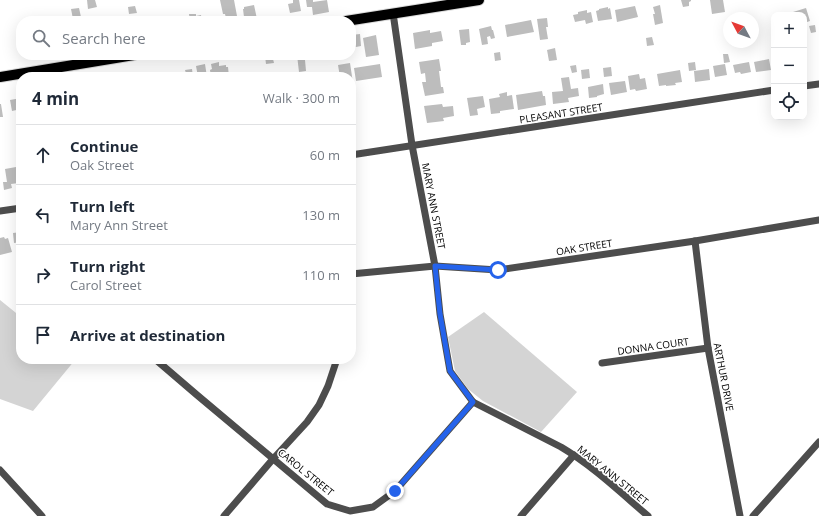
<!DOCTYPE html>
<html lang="en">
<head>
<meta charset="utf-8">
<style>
	:root { --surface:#fff; --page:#f6f6f7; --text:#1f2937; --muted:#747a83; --line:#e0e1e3 }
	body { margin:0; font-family:"Open Sans",sans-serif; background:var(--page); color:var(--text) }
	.controls { position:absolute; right:12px; top:12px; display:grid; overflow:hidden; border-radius:8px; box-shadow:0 4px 16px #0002 }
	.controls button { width:36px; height:36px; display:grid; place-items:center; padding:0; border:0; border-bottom:1px solid var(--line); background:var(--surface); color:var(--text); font:20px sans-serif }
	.compass { position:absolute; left:723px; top:12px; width:36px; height:36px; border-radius:50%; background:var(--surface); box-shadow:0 4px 16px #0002; rotate:311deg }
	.stop { position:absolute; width:12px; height:12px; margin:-9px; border:3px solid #2563eb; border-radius:50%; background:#fff }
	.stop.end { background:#2563eb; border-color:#fff; box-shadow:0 1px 4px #0008 }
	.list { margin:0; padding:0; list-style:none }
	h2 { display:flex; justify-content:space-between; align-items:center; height:52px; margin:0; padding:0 16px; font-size:17px }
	h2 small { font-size:13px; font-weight:400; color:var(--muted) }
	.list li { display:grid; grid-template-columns:26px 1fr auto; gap:12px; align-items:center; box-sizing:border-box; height:60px; padding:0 16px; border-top:1px solid var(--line) }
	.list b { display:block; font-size:15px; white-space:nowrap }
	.list p { margin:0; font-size:13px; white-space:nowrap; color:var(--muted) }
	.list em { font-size:13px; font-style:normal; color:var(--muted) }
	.icon { flex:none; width:22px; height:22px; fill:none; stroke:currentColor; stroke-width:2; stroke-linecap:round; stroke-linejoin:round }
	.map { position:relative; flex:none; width:819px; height:516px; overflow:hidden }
	.search { position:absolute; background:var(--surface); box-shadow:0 4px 16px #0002; left:16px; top:16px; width:340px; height:44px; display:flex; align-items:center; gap:10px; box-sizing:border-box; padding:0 14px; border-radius:16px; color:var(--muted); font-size:15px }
	.panel { position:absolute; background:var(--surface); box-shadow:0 4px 16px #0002; left:16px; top:72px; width:340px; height:292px; border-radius:16px }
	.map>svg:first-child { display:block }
	.green { fill:#d4d4d4 }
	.building { fill:#bdbdbd }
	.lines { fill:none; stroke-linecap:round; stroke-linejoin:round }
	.major-casing { stroke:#dbdbdb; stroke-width:12 }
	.minor { stroke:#4d4d4d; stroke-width:7 }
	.major { stroke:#000; stroke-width:10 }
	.route { stroke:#2563eb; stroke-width:5 }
	.labels { text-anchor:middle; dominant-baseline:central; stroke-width:3; stroke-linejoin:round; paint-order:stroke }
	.street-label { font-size:10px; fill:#000; stroke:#fff }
</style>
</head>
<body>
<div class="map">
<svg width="819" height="516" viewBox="0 0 819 516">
	<rect width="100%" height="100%" fill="#fff"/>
	<g class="green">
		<polygon points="0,300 21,317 21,359 73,359 75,360 33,411 0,399"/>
		<polygon points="484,312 577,392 541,432 483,401 468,389 455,371 448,337"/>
	</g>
	<g class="building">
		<polygon points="87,0 95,0 97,7 88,9"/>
		<polygon points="220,0 234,0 237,16 226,18 225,14 223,14"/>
		<polygon points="293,0 299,0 301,11 290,13 288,4 293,3"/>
		<polygon points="306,0 313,0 313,2 327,0 329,12 313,15 312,7 307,7"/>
		<polygon points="681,0 691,0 691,1 689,2 689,6 683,7"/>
		<polygon points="710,0 723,0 725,12 712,14"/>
		<polygon points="254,5 257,19 248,20 247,17 244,17 243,9 244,9 244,7"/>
		<polygon points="660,5 663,23 655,25 653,14 655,14 653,7"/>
		<polygon points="135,6 137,13 129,14 128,7"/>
		<polygon points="635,6 638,17 617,22 615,10"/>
		<polygon points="608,7 608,9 610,8 612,19 598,21 596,11 599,10 599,9"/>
		<polygon points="79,8 81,17 73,19 71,9"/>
		<polygon points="806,8 810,21 804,23 804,15 794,15 793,12"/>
		<polygon points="587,10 587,13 591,12 593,22 586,24 585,20 575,22 573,15 578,14 578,12"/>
		<polygon points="189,14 196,14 196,16 201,15 202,21 190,21"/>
		<polygon points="547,18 548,27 546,27 548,39 540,40 537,19"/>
		<polygon points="531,20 534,32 507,37 505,25"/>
		<polygon points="815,25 816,32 811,33 809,26"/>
		<polygon points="491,26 492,30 493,30 495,38 491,39 490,36 487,37 488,44 482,45 479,29"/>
		<polygon points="469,29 470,42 466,43 466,45 461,45 459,30"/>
		<polygon points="430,30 430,33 441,31 443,41 432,43 432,46 415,49 413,33"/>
		<polygon points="360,34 361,46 351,48 351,35"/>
		<polygon points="376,35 379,55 366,57 363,38"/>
		<polygon points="652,37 654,45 647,46 646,38"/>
		<polygon points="555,48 557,60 549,61 547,50"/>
		<polygon points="500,52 501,60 495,61 494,53"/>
		<polygon points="723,54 728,54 730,62 724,63"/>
		<polygon points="268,55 272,55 274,63 266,64 265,56"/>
		<polygon points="297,55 310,55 310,59 305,60 306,71 299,72"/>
		<polygon points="439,59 441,71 439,71 441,87 443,87 444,93 425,96 422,82 426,82 425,73 421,74 419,62"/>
		<polygon points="769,59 771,70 756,72 754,62"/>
		<polygon points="219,62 219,66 226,65 226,67 228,67 229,77 211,77 210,70 212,69 211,64"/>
		<polygon points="695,62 696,70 689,71 688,63"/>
		<polygon points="749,62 751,72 741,74 740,72 735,73 733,65"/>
		<polygon points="350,63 353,83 351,83 351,77 340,77 338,65"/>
		<polygon points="205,64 207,77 198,77 196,66"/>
		<polygon points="380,64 382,77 356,81 354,68"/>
		<polygon points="725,64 727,75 715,77 713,66"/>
		<polygon points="576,65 577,72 572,73 570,66"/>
		<polygon points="611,67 612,76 604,77 603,68"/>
		<polygon points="192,69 193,77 187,77 185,70"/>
		<polygon points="589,69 590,78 582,79 581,70"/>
		<polygon points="709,69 710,80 695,82 694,71"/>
		<polygon points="680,70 682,82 675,83 676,85 666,86 666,85 659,86 657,74"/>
		<polygon points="257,72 258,77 249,77 249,73"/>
		<polygon points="639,74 640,79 645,78 647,89 636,91 635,89 630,90 628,76"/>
		<polygon points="569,77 571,89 578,88 579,96 568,98 569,102 553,104 552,92 563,91 561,78"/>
		<polygon points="625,81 627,92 611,95 609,83"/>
		<polygon points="603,84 604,94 597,96 597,97 589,98 588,87"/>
		<polygon points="542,91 543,96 545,96 546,105 518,110 516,95"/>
		<polygon points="507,92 507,96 512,95 514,109 500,111 500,113 491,114 489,99 500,97 499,94"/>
		<polygon points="483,96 485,107 477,109 478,115 470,116 467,98"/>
		<polygon points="21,98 21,109 12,111 10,100"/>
		<polygon points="0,104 1,104 3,117 0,117"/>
		<polygon points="442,104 443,107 453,106 454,116 443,118 444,121 427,123 424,106"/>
		<polygon points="16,167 19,183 11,184 12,188 4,190 3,182 7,182 5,169"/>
		<polygon points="21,232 21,242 14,243 13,233"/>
		<polygon points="4,237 5,239 8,238 12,252 0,255 0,238"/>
	</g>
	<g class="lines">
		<defs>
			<g id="major">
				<polyline points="346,21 479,0"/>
				<polyline points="0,77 134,55"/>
			</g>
		</defs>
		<use href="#major" class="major-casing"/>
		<g class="minor">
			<path d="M393,13L412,145L435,266L440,314L450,371L473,402L561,447C593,466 620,492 648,516"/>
			<polyline points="804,86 819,84"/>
			<polyline points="351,155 774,90"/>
			<polyline points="0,211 21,208"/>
			<polyline points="695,241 708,348 740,516"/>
			<polyline points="351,274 435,266 498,270 695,241 819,220"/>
			<polyline points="155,359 197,395 327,504 350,511 373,507 395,491 473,402"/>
			<polyline points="602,363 708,348"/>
			<polyline points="0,470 42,516"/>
			<polyline points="224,516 273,459 307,422 319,405 328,386 337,359"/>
			<polyline points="521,516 574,455"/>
			<polyline points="753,516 819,442"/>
		</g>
		<use href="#major" class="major"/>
	</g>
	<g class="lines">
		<polyline class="route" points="395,491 473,402 450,371 440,314 435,266 498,270"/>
	</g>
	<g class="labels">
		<g class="street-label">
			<text transform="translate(561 113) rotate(-9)">PLEASANT STREET</text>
			<text transform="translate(434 206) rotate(79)">MARY ANN STREET</text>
			<text transform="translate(584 247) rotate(-9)">OAK STREET</text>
			<text transform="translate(653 346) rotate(-8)">DONNA COURT</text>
			<text transform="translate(724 377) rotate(79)">ARTHUR DRIVE</text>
			<text transform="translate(306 472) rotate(39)">CAROL STREET</text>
			<text transform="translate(613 475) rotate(39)">MARY ANN STREET</text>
		</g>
	</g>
</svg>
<div class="controls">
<button>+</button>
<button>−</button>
<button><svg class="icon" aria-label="locate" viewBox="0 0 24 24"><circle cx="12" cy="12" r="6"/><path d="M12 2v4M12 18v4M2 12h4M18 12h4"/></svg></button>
</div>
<svg class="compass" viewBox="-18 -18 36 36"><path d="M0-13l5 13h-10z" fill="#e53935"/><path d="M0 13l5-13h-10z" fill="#747a83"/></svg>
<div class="stop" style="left:498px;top:270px"></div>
<div class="stop end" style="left:395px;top:491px"></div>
<div class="search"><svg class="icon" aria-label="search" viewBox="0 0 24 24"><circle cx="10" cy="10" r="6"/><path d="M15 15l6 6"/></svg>Search here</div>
<section class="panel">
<h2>4 min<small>Walk · 300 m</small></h2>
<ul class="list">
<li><svg class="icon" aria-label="ahead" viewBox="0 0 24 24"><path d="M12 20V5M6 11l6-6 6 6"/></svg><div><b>Continue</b><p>Oak Street</p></div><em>60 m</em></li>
<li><svg class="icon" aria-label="left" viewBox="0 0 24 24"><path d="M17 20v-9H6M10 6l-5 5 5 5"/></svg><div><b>Turn left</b><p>Mary Ann Street</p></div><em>130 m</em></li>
<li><svg class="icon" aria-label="right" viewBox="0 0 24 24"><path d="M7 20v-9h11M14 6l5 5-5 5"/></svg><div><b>Turn right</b><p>Carol Street</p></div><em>110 m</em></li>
<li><svg class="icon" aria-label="arrive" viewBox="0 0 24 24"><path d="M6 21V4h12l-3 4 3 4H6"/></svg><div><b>Arrive at destination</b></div></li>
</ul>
</section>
</div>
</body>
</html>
